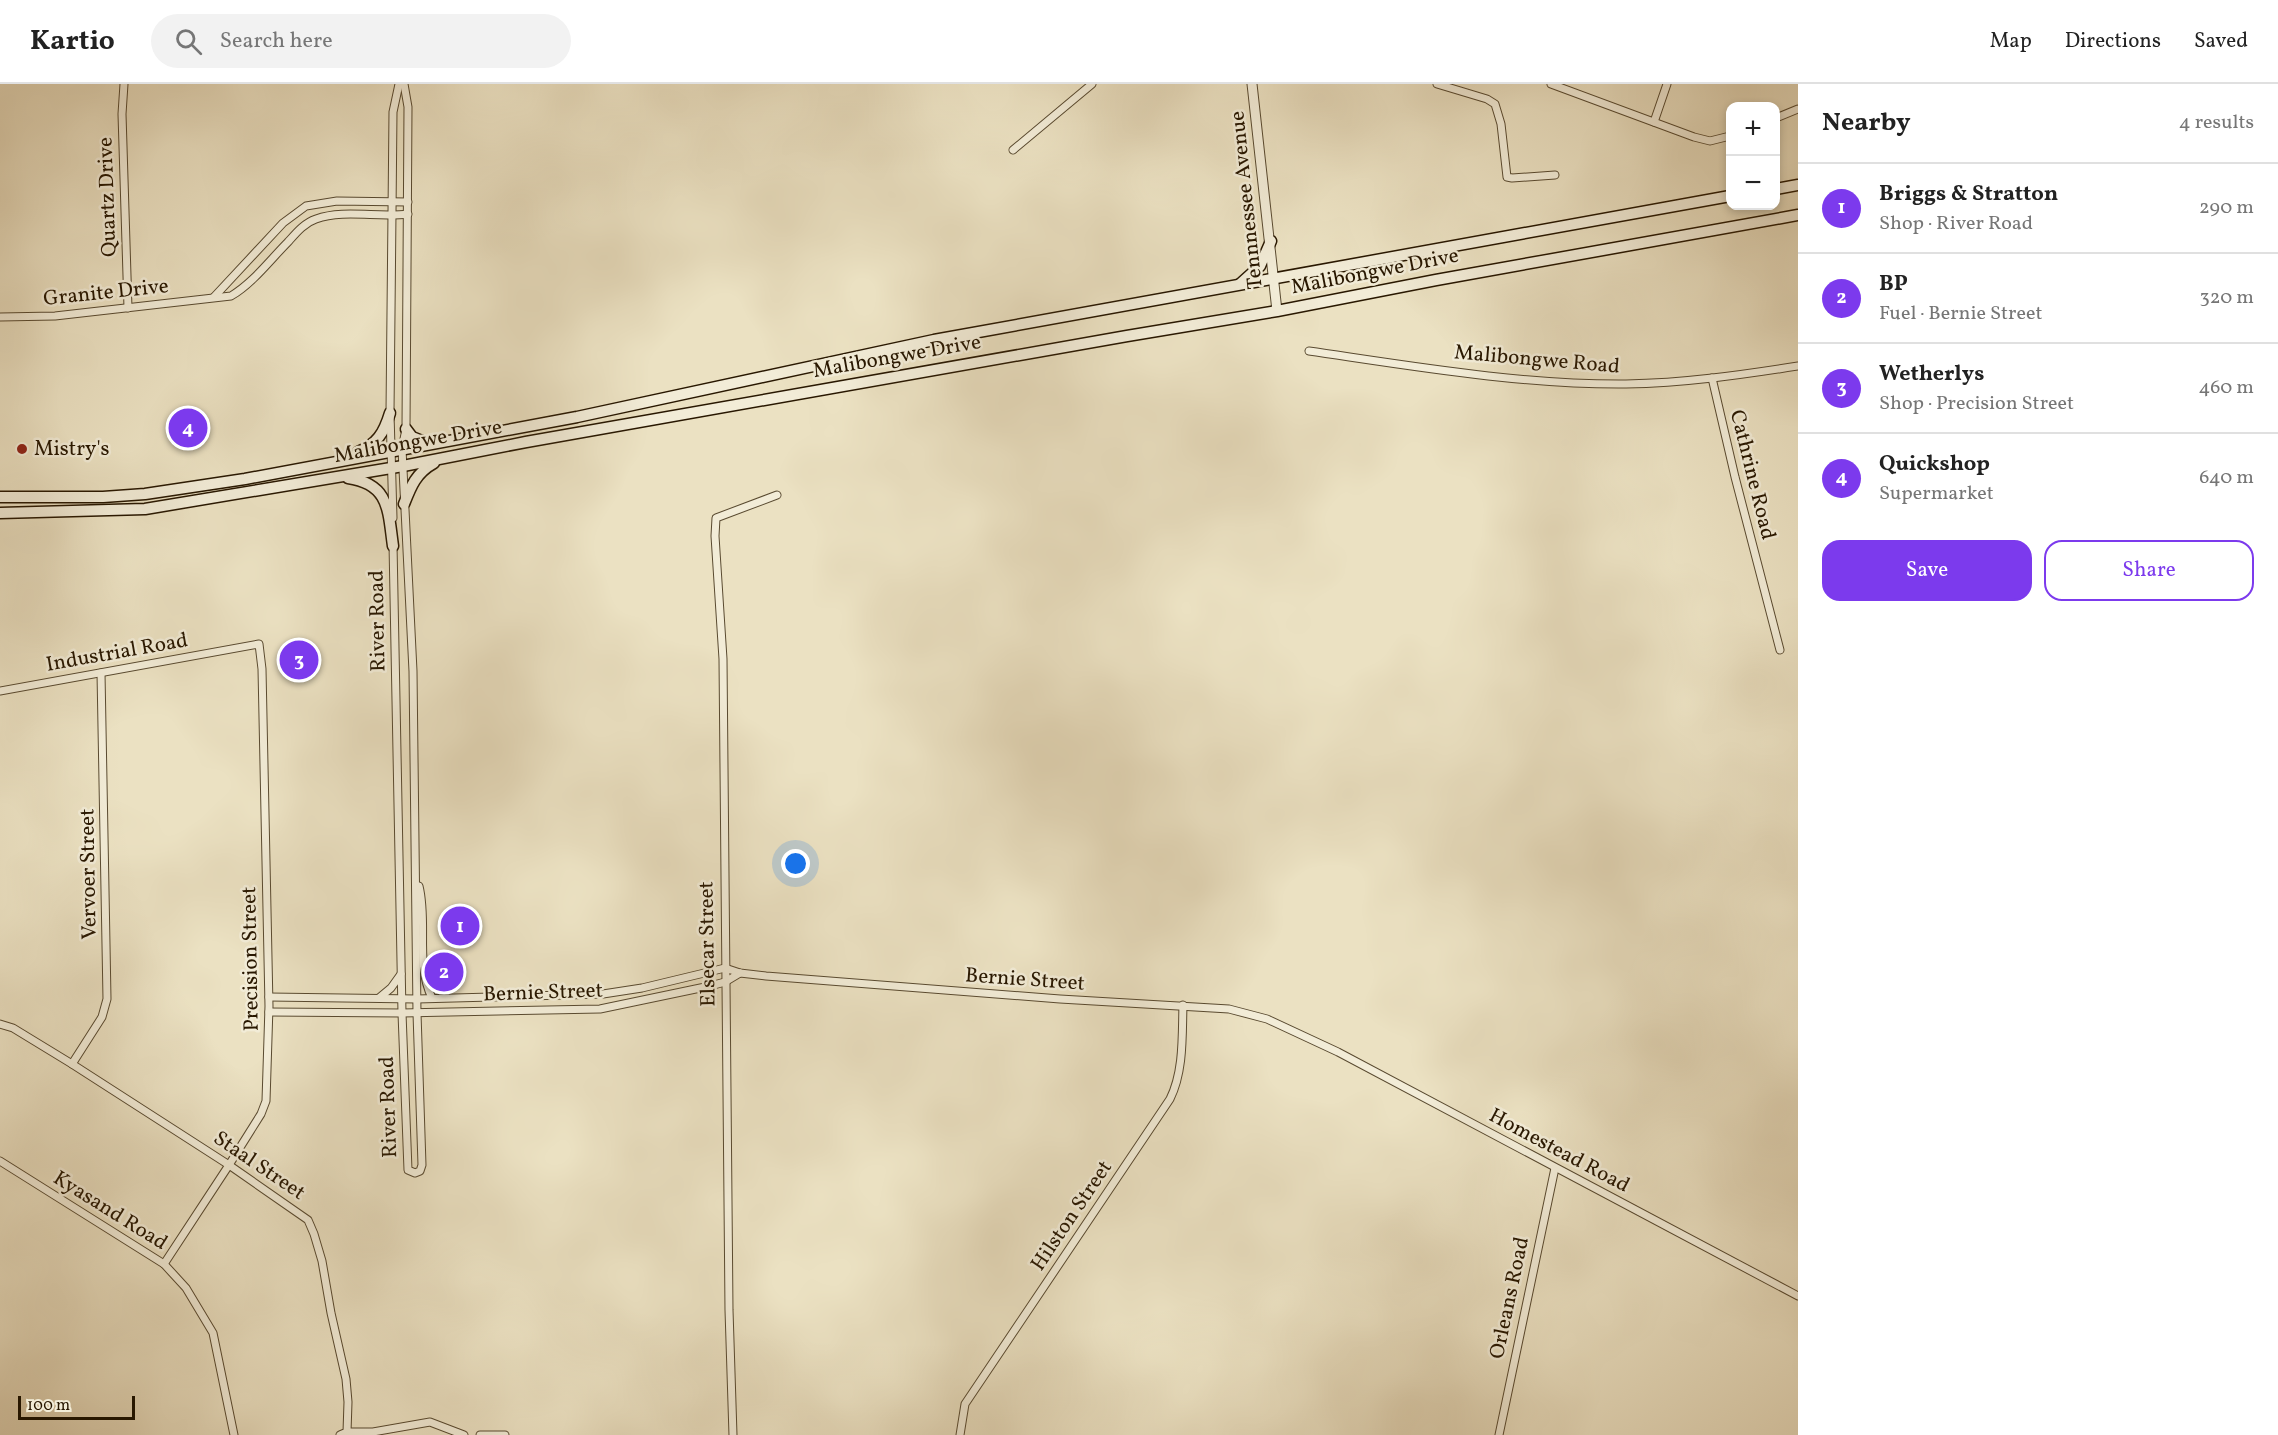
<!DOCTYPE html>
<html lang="en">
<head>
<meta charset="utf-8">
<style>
	:root { --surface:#fff; --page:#f2f2f2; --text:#222; --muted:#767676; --line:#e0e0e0; --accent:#7c3aed }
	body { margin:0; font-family:Vollkorn,serif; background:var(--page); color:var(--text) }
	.controls { position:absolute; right:18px; top:18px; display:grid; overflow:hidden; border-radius:12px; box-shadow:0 3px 9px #0003 }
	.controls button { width:54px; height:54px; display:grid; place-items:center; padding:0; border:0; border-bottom:2px solid var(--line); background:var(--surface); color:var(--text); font:30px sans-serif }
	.scale { position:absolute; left:18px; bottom:15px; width:117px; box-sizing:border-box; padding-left:6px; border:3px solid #281700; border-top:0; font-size:16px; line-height:21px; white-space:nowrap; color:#281700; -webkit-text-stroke:4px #f2ecd7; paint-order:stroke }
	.you { position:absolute; left:796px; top:780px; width:21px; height:21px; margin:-15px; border:4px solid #fff; border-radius:50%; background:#1a73e8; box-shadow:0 0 0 9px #1a73e833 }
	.badge { display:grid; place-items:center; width:39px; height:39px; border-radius:50%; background:var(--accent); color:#fff; font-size:20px; font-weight:700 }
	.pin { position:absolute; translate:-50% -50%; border:3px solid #fff; box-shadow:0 2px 6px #0006 }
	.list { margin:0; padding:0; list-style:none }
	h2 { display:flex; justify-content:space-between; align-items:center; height:78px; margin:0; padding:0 24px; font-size:26px }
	h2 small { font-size:20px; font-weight:400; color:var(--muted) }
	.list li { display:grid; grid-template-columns:39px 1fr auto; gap:18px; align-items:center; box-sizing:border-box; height:90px; padding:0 24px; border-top:2px solid var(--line) }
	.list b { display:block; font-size:22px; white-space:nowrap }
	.list p { margin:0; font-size:20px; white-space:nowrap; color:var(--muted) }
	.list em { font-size:20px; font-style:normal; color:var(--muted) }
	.actions { display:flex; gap:12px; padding:18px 24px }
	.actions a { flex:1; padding:14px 0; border:2px solid var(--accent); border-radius:18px; text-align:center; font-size:21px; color:var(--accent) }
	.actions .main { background:var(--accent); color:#fff }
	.icon { flex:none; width:33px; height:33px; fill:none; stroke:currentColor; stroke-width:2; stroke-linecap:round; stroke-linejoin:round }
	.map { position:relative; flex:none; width:1798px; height:1351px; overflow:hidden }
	header { display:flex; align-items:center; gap:36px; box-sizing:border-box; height:84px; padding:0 30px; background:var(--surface); border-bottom:2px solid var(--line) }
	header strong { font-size:28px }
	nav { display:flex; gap:33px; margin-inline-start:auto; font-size:21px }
	.search { width:420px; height:54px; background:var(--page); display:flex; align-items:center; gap:15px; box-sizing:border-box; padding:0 21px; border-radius:33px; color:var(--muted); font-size:22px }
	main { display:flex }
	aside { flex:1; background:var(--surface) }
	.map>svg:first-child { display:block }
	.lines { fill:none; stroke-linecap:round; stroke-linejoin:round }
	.minor-casing { stroke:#594a30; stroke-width:9 }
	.tertiary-casing { stroke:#594a30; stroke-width:11 }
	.secondary-casing { stroke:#281700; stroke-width:13 }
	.minor { stroke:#f2ecd7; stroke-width:7 }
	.tertiary { stroke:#f2ecd7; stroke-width:9 }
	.secondary { stroke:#f2ecd7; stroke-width:10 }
	.poi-dot { fill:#8f2418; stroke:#f2ecd7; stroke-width:2 }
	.labels { text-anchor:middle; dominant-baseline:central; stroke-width:5; stroke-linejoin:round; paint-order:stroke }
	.street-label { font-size:21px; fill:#281700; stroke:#f2ecd7 }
	.poi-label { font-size:21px; fill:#281700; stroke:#f2ecd7; text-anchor:start }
</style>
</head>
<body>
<header>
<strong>Kartio</strong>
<div class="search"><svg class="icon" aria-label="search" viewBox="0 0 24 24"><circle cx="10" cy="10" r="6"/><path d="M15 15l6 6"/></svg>Search here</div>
<nav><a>Map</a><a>Directions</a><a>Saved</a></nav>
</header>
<main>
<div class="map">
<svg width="1798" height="1351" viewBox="0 0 1798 1351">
	<rect width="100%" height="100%" fill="#ebe1c2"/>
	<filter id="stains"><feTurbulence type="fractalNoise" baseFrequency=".00333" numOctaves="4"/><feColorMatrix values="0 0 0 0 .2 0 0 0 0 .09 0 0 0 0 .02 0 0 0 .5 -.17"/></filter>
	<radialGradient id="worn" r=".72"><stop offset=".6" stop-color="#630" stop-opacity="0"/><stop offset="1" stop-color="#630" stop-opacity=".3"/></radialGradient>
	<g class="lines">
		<defs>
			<g id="minor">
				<polyline points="124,0 122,30 128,224"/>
				<polyline points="1437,0 1487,15 1495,20 1501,40 1507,93 1512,94 1555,91"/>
				<polyline points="1551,0 1694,53 1710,57 1730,52"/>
				<polyline points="1776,34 1798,25"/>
				<polyline points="1654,38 1667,0"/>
				<polyline points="1013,66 1092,0"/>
				<polyline points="214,213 283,139 306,122 337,117 408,118"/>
				<path d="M0,233L55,232L231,212C253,199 270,176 288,158C296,149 304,139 316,135C344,125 378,134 408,130"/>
				<path d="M1309,267C1412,282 1523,301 1626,300C1684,299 1741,291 1798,282"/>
				<polyline points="1712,294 1735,393 1780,566"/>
				<polyline points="393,434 390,329 393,28 399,0"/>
				<polyline points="393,460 402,929 408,1086 415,1089 420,1087 422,1081 417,929 413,587 402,365 406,345 408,23 404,0"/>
				<polyline points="0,607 259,560 262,585 269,922 266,1017 261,1030 229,1081 164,1180"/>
				<path d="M419,802C428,838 415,879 432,914"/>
				<polyline points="269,913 417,915 603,910 642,904 725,884 740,889 766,892 1060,915 1229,925 1267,935 1338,968 1798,1212"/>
				<polyline points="379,914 391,904 401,890"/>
				<polyline points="269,928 402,929 600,925 710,902 725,898 740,889"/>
				<polyline points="0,940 13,944 72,980 229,1081 308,1136 314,1150 322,1177 331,1229 346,1295 348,1318 347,1348 340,1351"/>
				<polyline points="72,980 102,933 107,915 101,589"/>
				<polyline points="0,1077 164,1180 186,1204 213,1249 234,1351"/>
				<polyline points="347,1348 373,1348 430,1338 464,1351"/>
				<polyline points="480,1351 505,1351"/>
				<polyline points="733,1351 729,1226 723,575 715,452 716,434 777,411"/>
				<path d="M960,1351L965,1320L1170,1015C1184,987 1182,951 1183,921"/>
				<polyline points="1499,1351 1555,1084"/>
			</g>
			<polyline id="tertiary" points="1252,0 1277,227"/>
			<g id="secondary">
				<polyline points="1776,105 1798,101"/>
				<polyline points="1240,200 1260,182 1271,157"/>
				<polyline points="406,345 412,353 427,359"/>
				<path d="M358,368C377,360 384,349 390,329"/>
				<path d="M348,394C390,400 388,427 393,462"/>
				<polyline points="0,413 103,413 145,410 245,395 577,333 934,256 1730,112"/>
				<path d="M404,420C411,402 416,389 434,379"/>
				<polyline points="0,429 145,425 403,382 526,358 1127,252 1277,227 1436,196 1798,131"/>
			</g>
		</defs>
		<use href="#minor" class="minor-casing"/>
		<use href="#tertiary" class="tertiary-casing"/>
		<use href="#secondary" class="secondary-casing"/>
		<use href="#minor" class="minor"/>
		<use href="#tertiary" class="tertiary"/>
		<use href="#secondary" class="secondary"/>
	</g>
	<circle class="poi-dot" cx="22" cy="365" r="6"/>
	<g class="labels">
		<g class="street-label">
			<text transform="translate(108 113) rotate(-92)">Quartz Drive</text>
			<text transform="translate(1247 116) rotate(-96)">Tennnessee Avenue</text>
			<text transform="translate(1375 188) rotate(-11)">Malibongwe Drive</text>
			<text transform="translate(106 209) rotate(-6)">Granite Drive</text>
			<text transform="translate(897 273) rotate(-10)">Malibongwe Drive</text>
			<text transform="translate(1537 276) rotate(5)">Malibongwe Road</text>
			<text transform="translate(418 358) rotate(-10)">Malibongwe Drive</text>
			<text transform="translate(1752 391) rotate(76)">Cathrine Road</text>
			<text transform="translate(378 537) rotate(-91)">River Road</text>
			<text transform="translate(117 569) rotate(-10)">Industrial Road</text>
			<text transform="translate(89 790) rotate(-91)">Vervoer Street</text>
			<text transform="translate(708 860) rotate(-91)">Elsecar Street</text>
			<text transform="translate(251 875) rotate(-91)">Precision Street</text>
			<text transform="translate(1025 896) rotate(4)">Bernie Street</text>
			<text transform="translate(543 909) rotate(-2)">Bernie Street</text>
			<text transform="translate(389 1023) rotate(-92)">River Road</text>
			<text transform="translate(1559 1067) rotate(28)">Homestead Road</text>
			<text transform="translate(259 1082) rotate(34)">Staal Street</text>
			<text transform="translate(110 1127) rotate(32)">Kyasand Road</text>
			<text transform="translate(1072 1132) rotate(-56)">Hilston Street</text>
			<text transform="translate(1510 1214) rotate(-78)">Orleans Road</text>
		</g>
		<g class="poi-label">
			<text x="34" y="365">Mistry's</text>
		</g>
	</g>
	<rect width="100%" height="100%" filter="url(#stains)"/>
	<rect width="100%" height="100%" fill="url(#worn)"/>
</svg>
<div class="controls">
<button>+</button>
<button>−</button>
</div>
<div class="scale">100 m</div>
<div class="you"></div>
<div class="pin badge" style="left:460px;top:842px">1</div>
<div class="pin badge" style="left:444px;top:888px">2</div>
<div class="pin badge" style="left:299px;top:576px">3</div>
<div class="pin badge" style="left:188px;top:344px">4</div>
</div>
<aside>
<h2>Nearby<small>4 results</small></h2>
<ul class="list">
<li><span class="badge">1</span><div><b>Briggs &amp; Stratton</b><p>Shop · River Road</p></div><em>290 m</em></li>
<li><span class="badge">2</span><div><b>BP</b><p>Fuel · Bernie Street</p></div><em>320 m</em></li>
<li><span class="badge">3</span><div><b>Wetherlys</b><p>Shop · Precision Street</p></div><em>460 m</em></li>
<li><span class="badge">4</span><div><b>Quickshop</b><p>Supermarket</p></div><em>640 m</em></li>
</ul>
<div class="actions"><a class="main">Save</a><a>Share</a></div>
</aside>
</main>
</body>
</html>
